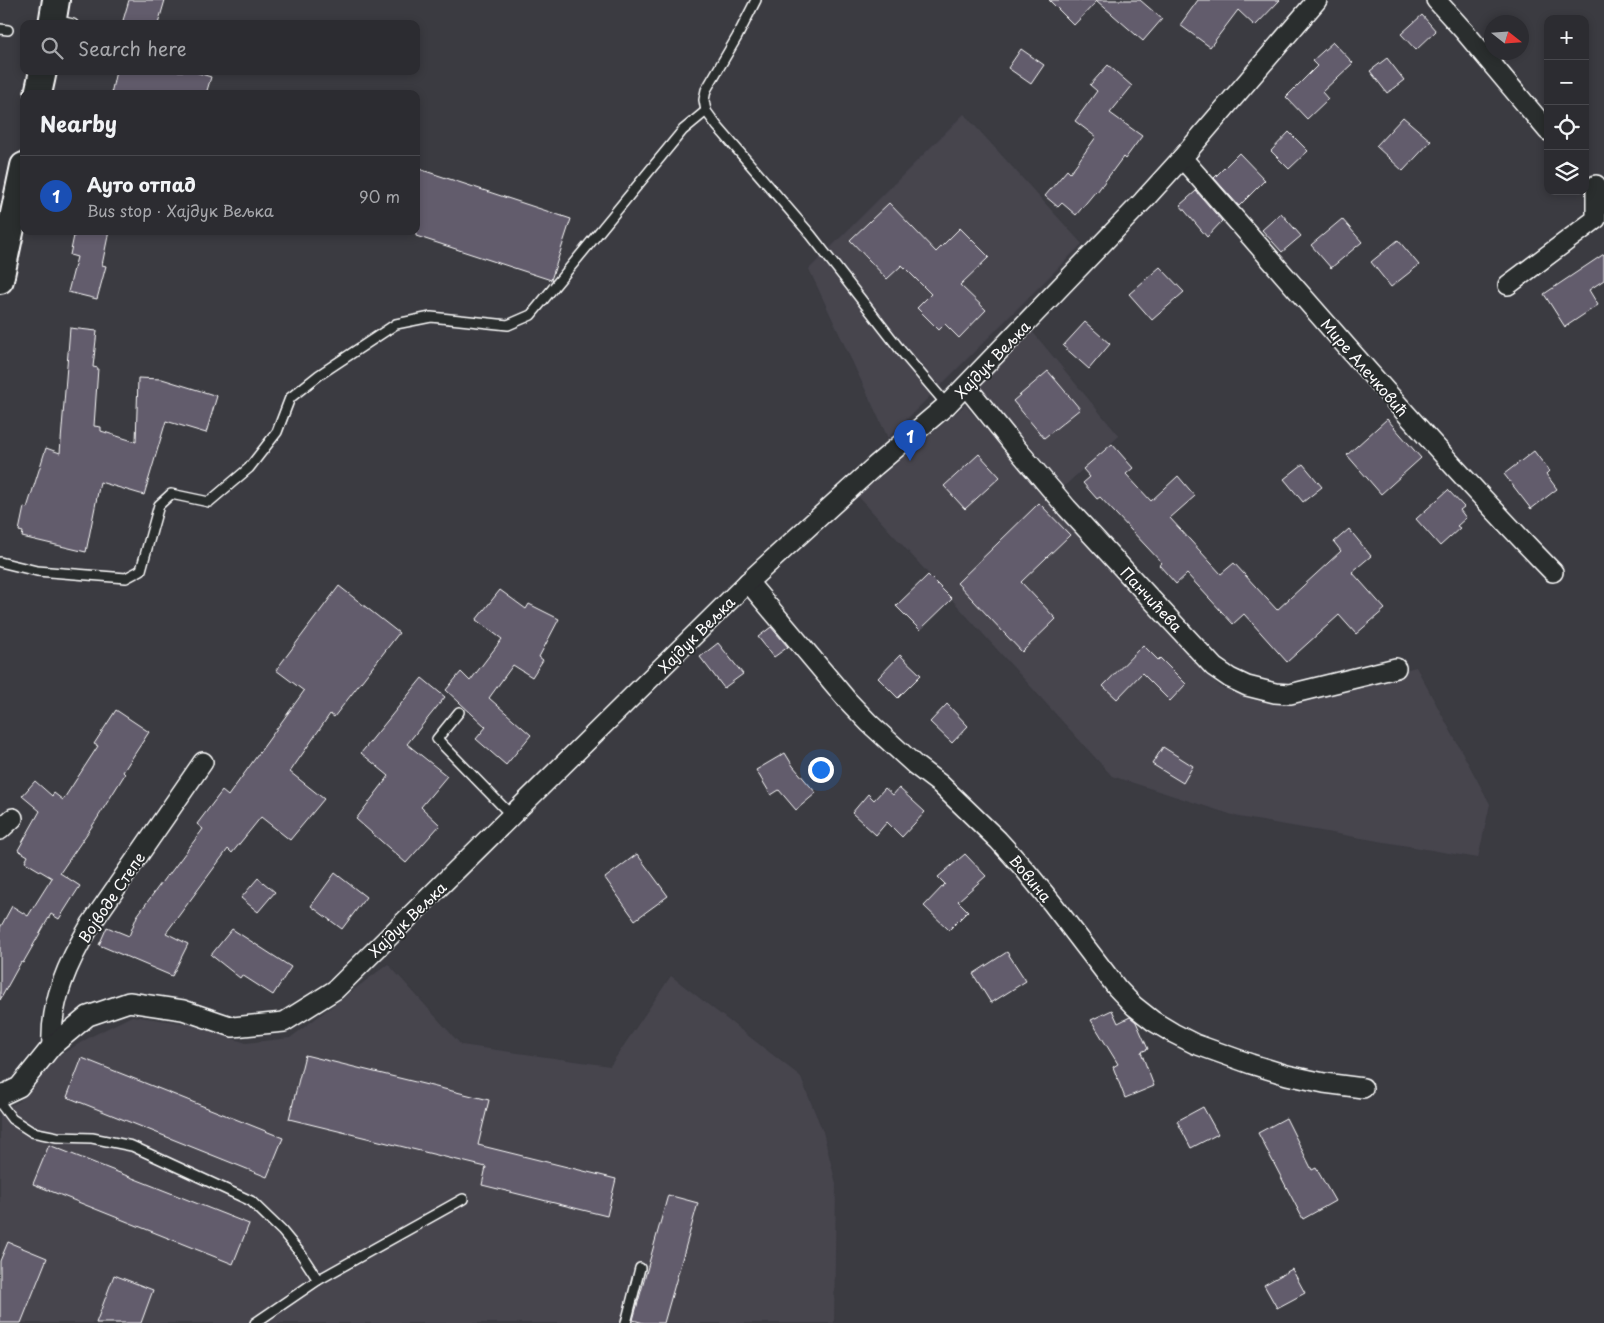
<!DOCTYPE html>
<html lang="en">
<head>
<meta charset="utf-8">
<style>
	:root { --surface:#2c2c31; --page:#38383d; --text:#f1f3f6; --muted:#a6a7ab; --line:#48484d; --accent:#bca0f2 }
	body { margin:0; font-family:"Playpen Sans",sans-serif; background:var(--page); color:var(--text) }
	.controls { position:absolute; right:15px; top:15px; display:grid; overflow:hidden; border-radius:10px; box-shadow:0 2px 8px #0003 }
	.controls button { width:45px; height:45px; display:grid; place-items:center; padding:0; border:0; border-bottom:1px solid var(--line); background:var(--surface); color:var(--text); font:25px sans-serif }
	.compass { position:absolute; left:1484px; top:15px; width:45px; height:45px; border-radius:50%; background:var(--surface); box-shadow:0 2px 8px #0003; rotate:107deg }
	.you { position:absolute; left:820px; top:769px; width:18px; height:18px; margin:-12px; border:4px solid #fff; border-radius:50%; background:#1a73e8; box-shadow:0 0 0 8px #1a73e833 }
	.badge { display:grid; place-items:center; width:32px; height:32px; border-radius:50%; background:var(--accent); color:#fff; font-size:16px; font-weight:700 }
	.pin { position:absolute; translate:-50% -41px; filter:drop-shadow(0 1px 2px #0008) }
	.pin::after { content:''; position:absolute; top:26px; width:18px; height:15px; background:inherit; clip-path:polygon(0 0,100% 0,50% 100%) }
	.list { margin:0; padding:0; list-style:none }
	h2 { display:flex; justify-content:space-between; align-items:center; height:65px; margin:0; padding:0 20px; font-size:21px }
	h2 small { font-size:16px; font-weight:400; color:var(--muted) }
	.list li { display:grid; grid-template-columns:32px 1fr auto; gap:15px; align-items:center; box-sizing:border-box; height:80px; padding:0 20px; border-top:1px solid var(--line) }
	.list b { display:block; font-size:19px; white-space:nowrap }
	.list p { margin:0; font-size:16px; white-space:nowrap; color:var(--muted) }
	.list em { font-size:16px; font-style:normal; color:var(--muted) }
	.icon { flex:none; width:28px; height:28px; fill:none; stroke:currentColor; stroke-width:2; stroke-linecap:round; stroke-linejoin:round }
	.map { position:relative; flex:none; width:1604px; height:1323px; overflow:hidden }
	.search { position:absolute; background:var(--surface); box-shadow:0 2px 8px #0003; left:20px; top:20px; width:400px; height:55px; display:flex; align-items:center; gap:12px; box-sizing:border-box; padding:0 18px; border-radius:10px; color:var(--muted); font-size:19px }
	.panel { position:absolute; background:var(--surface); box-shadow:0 2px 8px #0003; left:20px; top:90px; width:400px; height:145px; border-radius:10px }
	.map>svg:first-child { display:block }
	.built { fill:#47454e }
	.building { fill:#625b6c; stroke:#fff }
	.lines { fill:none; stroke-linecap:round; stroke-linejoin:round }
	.lane-casing { stroke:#fff; stroke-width:12 }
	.street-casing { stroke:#fff; stroke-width:22 }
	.secondary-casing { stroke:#fff; stroke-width:30 }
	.lane { stroke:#2a2d2e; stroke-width:9 }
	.street { stroke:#2a2d2e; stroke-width:19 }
	.secondary { stroke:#2a2d2e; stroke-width:26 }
	.labels { text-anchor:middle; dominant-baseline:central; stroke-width:4; stroke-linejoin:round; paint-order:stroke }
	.street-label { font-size:15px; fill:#fff; stroke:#2a2d2e }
</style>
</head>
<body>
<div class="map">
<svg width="1604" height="1323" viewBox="0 0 1604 1323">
	<rect width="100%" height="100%" fill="#3b3b41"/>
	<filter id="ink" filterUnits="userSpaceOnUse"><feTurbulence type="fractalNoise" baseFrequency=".02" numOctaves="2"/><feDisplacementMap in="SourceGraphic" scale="10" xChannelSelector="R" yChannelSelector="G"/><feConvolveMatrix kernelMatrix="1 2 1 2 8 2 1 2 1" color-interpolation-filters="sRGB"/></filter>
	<g filter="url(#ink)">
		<g class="built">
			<polygon points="964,114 1082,244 888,438 809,269"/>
			<polygon points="1031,330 1119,436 1059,491 976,386"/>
			<polygon points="965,405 1167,633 1221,688 1265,700 1298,698 1416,667 1490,804 1478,858 1239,817 1112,776 858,496"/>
			<polygon points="388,964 461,1045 610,1066 671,976 800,1076 823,1132 836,1184 834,1323 0,1323 0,1110 20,1101 45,1064 90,1037 132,1016 189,1024 246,1043 290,1038"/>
		</g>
		<g class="building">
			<polygon points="129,0 165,0 158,24 122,24"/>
			<polygon points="1049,0 1140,0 1162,19 1143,41 1097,1 1074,25"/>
			<polygon points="1198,0 1280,0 1255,26 1238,10 1210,47 1180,25"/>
			<polygon points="1422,15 1436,31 1416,50 1401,34"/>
			<polygon points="1333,42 1353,63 1322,92 1328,99 1307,119 1286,97 1317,66 1312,61"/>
			<polygon points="1021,49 1044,65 1031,84 1008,68"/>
			<polygon points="1387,58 1404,80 1387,93 1370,71"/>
			<polygon points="1108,65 1132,86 1110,113 1142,136 1125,159 1123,157 1097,192 1096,191 1076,215 1062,203 1058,207 1045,196 1067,170 1070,173 1096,137 1075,121 1097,91 1090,85"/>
			<polygon points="116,71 192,71 211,77 206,94 111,94"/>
			<polygon points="1403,117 1431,141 1403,171 1376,146"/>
			<polygon points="1289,132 1308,151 1289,169 1271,151"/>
			<polygon points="1239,153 1265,180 1239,206 1214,178"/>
			<polygon points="416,168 571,219 551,280 416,236"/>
			<polygon points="1196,191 1222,221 1207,237 1180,205"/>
			<polygon points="889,203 936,252 960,228 989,257 960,285 986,310 959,338 945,324 939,330 917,308 931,294 902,265 887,279 850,240"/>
			<polygon points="1281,213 1301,236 1282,252 1262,230"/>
			<polygon points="1342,219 1362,242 1331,268 1311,245"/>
			<polygon points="75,231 109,231 102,265 106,266 97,299 68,292 77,257 70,255"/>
			<polygon points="1398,240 1419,265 1391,287 1371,262"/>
			<polygon points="1604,254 1604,280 1589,290 1598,305 1565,327 1544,294"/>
			<polygon points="1160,267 1184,292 1152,320 1129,294"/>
			<polygon points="1085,322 1110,344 1089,369 1063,346"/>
			<polygon points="70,328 97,331 93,367 98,368 94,426 101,427 101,431 136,442 138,378 162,379 217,396 206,433 166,421 144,495 100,482 86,552 22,537 23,532 19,531 24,507 27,508 46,448 60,453"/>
			<polygon points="1048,371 1080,409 1044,438 1013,401"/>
			<polygon points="1387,419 1421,458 1381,494 1347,455"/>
			<polygon points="1112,444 1133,468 1126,474 1151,501 1178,476 1195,496 1170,518 1221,574 1234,563 1277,610 1341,551 1334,542 1349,529 1371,556 1352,572 1385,609 1356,634 1339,615 1287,662 1244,614 1233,624 1187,574 1176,584 1159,565 1162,563 1100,497 1097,499 1083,483 1090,477 1083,469"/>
			<polygon points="1534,451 1549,471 1546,474 1557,489 1531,509 1504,474"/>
			<polygon points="979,454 1000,477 965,509 944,486"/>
			<polygon points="1303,464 1322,487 1303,502 1284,479"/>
			<polygon points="1448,490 1464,507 1460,510 1466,518 1457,526 1460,528 1440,546 1416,519"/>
			<polygon points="1039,503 1070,535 1021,582 1056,619 1022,652 957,583"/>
			<polygon points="928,575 952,599 920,630 896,606"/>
			<polygon points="339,586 399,633 334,717 330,714 290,772 324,799 290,840 261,817 232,853 228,849 166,933 188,944 172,976 99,945 107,927 129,936 137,916 167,875 168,876 203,829 197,824 222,791 228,796 304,691 276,670"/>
			<polygon points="500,590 526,609 529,604 559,619 539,657 543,660 532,677 513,665 489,698 531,735 506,765 476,739 486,727 446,690 461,672 470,681 502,639 476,620"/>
			<polygon points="771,627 788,647 774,657 758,637"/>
			<polygon points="718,643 743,674 724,688 700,657"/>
			<polygon points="1143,645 1158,660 1160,658 1186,684 1170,701 1142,673 1117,699 1103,686"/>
			<polygon points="900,655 921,675 898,698 878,678"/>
			<polygon points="422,678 445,697 407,744 447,776 421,807 440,825 406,863 356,819 389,776 361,753"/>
			<polygon points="947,704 968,726 952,743 930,722"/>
			<polygon points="116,710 149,732 123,772 125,774 95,822 60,873 80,886 59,919 51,914 23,963 21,962 0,1000 0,928 12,906 28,916 52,878 25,862 28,856 18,850 40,811 22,796 35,781 52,796 54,793 63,800 98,746 94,744"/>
			<polygon points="1163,747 1193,766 1183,783 1152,764"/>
			<polygon points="785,753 793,766 816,793 796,810 779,790 771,795 756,770"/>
			<polygon points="885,788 893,795 899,788 925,812 902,837 887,822 876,835 852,813 868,794 874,800"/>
			<polygon points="637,854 668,896 635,920 605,878"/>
			<polygon points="965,854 986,876 958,901 968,911 949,930 924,906 945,884 938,877"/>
			<polygon points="335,873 366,897 342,929 311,906"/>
			<polygon points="258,878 275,892 258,912 241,898"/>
			<polygon points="232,929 291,967 273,995 242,975 240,978 211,955"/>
			<polygon points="1007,952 1026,981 991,1003 973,974"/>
			<polygon points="1112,1010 1118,1023 1130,1017 1136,1022 1148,1049 1141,1052 1154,1086 1125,1098 1113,1067 1118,1064 1091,1020"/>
			<polygon points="305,1055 489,1100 478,1145 616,1179 607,1216 482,1185 486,1167 289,1119"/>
			<polygon points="82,1058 283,1138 267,1177 67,1097"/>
			<polygon points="1203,1107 1218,1134 1191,1148 1177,1121"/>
			<polygon points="1286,1118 1312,1170 1316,1168 1335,1201 1303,1219 1258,1133"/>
			<polygon points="49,1145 249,1224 233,1264 33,1184"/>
			<polygon points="668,1195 698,1203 664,1323 644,1323 633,1320"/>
			<polygon points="8,1242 47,1258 21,1323 0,1323 0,1261"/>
			<polygon points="1292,1269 1305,1293 1277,1308 1264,1285"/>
			<polygon points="114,1275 153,1290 141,1323 96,1323"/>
		</g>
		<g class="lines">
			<defs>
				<g id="lane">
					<polyline points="756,0 737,37 706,90 704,100 706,111 717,126 811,235 902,352 947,405"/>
					<polyline points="55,20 73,24"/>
					<polyline points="0,29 8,30"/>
					<polyline points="0,562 37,571 126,578 141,570 159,505 171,494 209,502 249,468 277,432 290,398 319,375 396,324 431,317 508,325 531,315 683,130 706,111"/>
					<polyline points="459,712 437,739 512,816"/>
					<polyline points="0,1103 12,1119 32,1132 57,1137 92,1138 132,1146 251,1201 282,1231 301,1254 318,1280"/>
					<polyline points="255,1323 318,1280 463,1199"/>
					<polyline points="626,1323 640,1268"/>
				</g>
				<g id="street">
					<polyline points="1436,0 1464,31 1548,131"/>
					<path d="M1182,158C1304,297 1424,439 1553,572"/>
					<polyline points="1508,285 1596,219 1596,185"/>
					<polyline points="966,386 1012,443 1067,508 1214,667 1230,678 1247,686 1275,693 1290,694 1396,668"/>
					<polyline points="748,582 848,701 869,723 915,765 940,784 998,840 1026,871 1052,903 1117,988 1134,1006 1153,1021 1173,1033 1195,1044 1251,1064 1287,1075 1324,1083 1363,1088"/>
					<polyline points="0,830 13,818"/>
					<path d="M52,1046C50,1001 68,962 91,924L203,762"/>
					<polyline points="0,1096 19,1087 52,1046 88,1016 129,1002 183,1010 233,1027 284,1022 335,990 748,582 875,466 947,405 1143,201 1182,158 1317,0"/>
				</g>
				<g id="secondary">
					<polyline points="52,24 56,0"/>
					<polyline points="38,94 43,71"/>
					<polyline points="0,280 24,166"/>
				</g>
			</defs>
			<use href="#lane" class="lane-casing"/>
			<use href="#street" class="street-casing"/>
			<use href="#secondary" class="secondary-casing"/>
			<use href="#lane" class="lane"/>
			<use href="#street" class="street"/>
			<use href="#secondary" class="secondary"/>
		</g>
	</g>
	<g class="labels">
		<g class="street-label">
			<text transform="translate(992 359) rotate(-46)">Хајдук Вељка</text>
			<text transform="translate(1365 367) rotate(49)">Мире Алечковић</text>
			<text transform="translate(1152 599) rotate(47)">Панчићева</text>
			<text transform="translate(696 634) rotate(-45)">Хајдук Вељка</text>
			<text transform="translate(1031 878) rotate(50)">Вовина</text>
			<text transform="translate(111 897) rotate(-56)">Војводе Степе</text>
			<text transform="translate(407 919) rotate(-44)">Хајдук Вељка</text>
		</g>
	</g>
</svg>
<div class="controls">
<button>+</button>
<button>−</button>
<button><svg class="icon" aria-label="locate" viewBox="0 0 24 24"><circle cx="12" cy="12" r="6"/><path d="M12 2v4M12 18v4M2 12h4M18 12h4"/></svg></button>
<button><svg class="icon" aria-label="layers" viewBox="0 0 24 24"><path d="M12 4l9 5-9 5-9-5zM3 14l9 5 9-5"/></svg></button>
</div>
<svg class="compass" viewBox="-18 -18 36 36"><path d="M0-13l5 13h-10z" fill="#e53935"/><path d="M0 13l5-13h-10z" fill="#a6a7ab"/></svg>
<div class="you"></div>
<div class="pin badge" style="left:910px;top:461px;background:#1a4fb4">1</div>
<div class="search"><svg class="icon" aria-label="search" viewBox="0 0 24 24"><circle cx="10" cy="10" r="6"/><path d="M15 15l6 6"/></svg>Search here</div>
<section class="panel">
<h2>Nearby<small></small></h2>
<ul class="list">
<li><span class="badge" style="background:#1a4fb4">1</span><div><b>Ауто отпад</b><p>Bus stop · Хајдук Вељка</p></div><em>90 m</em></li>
</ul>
</section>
</div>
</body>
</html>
